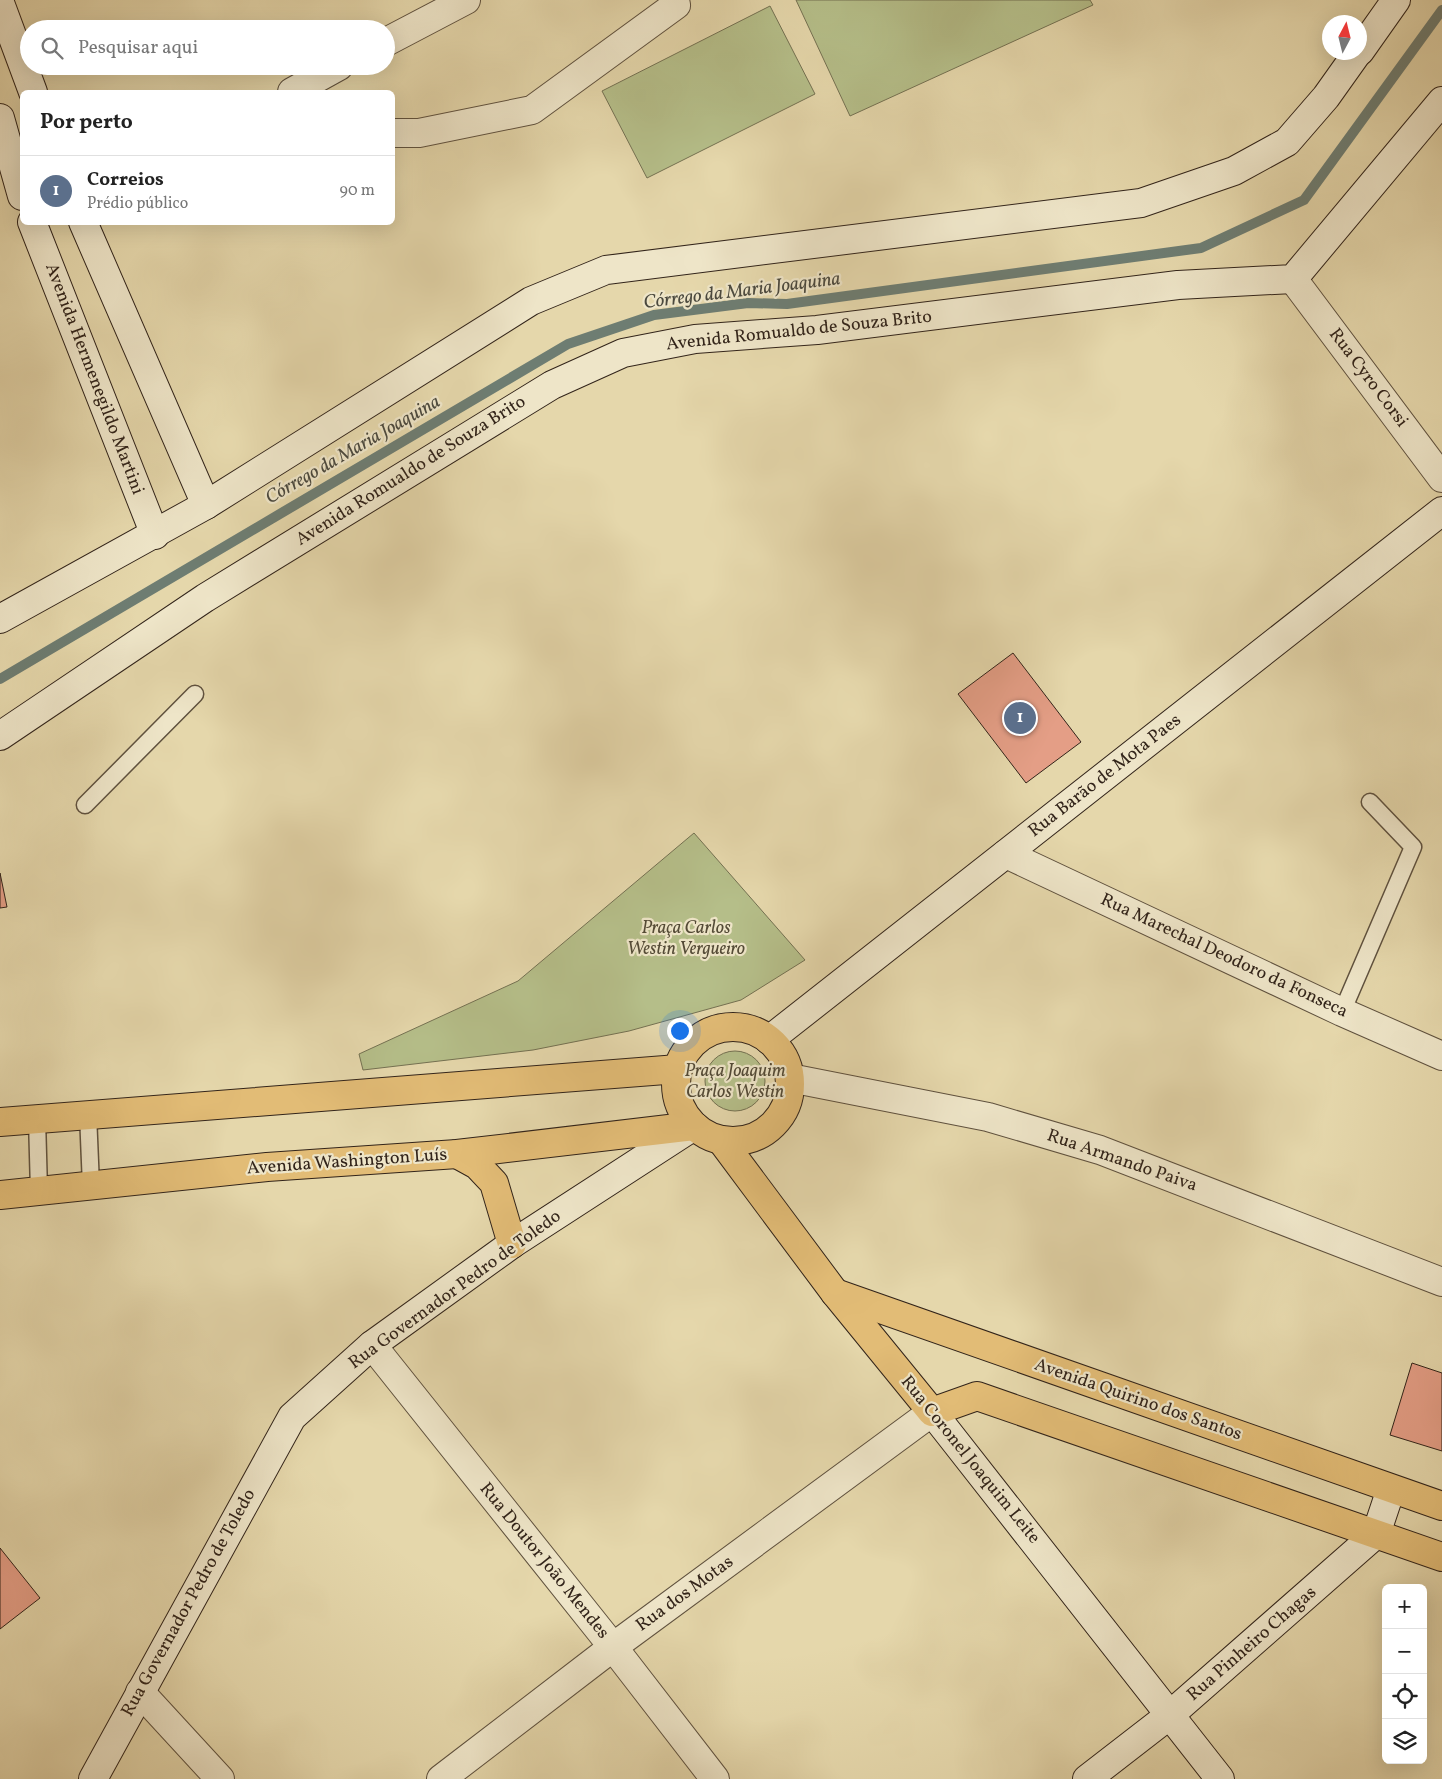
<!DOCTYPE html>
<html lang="pt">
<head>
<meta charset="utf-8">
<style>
	:root { --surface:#fff; --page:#f2f2f2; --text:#222; --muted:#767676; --line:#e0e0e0; --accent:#0f766e }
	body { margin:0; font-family:Vollkorn,serif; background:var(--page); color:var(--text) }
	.controls { position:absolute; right:15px; bottom:15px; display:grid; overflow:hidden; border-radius:8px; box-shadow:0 5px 20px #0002 }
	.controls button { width:45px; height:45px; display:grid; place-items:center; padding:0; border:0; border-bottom:1px solid var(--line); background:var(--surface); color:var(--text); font:25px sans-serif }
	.compass { position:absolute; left:1322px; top:15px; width:45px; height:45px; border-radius:50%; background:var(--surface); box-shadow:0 5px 20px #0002; rotate:7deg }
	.you { position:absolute; left:679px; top:1030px; width:18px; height:18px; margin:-12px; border:4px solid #fff; border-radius:50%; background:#1a73e8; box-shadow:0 0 0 8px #1a73e833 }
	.badge { display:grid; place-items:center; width:32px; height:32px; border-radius:50%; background:var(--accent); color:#fff; font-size:16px; font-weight:700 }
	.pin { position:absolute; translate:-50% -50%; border:2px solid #fff; box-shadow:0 1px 5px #0006 }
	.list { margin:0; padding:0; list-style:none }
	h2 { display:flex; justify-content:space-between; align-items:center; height:65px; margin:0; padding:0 20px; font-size:21px }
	h2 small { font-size:16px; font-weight:400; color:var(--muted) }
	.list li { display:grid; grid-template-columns:32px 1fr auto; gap:15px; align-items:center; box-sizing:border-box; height:70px; padding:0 20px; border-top:1px solid var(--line) }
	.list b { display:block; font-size:19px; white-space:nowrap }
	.list p { margin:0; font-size:16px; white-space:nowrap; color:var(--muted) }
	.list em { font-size:16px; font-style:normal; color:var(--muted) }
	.icon { flex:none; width:28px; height:28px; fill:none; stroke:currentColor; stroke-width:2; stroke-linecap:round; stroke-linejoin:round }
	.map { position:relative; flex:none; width:1442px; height:1779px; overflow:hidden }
	.search { position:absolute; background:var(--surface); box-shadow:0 5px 20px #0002; left:20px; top:20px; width:375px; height:55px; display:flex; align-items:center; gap:12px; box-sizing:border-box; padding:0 18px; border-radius:28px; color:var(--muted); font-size:19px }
	.panel { position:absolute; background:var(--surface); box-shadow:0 5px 20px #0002; left:20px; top:90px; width:375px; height:135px; border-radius:8px }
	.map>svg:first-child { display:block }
	.green { fill:#b5be89; stroke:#747152 }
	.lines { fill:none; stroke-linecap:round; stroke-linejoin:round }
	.stream { stroke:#6e7d72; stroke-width:10 }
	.building { fill:#e49e86; stroke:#32241a }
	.lane-casing { stroke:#5f513e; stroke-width:19 }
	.street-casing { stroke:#5f513e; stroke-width:30 }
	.secondary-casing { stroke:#32241a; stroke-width:30 }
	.primary-casing { stroke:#32241a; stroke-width:30 }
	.lane { stroke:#eee5c8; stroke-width:16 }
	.street { stroke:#eee5c8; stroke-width:28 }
	.secondary { stroke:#eee5c8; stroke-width:28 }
	.primary { stroke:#e2bc76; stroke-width:28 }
	.labels { text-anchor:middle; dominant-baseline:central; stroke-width:4.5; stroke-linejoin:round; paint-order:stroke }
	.street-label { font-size:18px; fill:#32241a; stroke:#eee5c8 }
	.park-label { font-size:18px; font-style:italic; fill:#534a36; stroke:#eee5c8 }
	.water-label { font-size:19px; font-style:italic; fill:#4b493e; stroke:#eee5c8 }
</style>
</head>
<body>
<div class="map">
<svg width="1442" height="1779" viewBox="0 0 1442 1779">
	<rect width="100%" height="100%" fill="#e5d7ab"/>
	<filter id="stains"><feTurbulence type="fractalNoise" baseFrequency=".004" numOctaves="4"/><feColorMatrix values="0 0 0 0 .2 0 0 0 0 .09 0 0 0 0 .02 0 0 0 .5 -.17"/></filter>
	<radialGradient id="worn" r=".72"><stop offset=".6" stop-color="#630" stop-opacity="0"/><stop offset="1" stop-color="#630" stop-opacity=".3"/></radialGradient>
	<g class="green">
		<polygon points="796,0 1090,0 1093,5 850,116"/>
		<polygon points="770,6 815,94 647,178 602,91"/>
		<polygon points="694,833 805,960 741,1000 629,1031 533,1050 363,1070 359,1054 518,981"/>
		<circle cx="735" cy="1081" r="30"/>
	</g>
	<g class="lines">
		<polyline class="stream" points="0,679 568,344 654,315 748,303 787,304 1201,248 1304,200 1442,10"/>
	</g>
	<g class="building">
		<polygon points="1013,653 1081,742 1026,783 958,694"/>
		<polygon points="0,873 7,907 0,908"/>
		<polygon points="1412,1363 1442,1373 1442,1451 1390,1435"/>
		<polygon points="0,1548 40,1598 0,1629"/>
	</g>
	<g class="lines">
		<defs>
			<g id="lane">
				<polyline points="85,805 195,694"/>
				<polyline points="1342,1012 1413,847 1370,802"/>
				<polyline points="88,1114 91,1186"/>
				<polyline points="37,1119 39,1191"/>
			</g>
			<g id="street">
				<polyline points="386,42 466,0"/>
				<polyline points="292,92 339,66"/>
				<polyline points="392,133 419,133 532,110 676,5 675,0"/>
				<polyline points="1293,279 1442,478"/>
				<polyline points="1006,854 1342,1012 1442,1056"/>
				<polyline points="790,1078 988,1117 1100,1150 1442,1282"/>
				<polyline points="372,1345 613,1647 715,1779"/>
				<polyline points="140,1692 220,1779"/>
				<polyline points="441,1779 613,1647 932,1412"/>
			</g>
			<g id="secondary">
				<polyline points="0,3 33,92"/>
				<polyline points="1360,51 1396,0"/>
				<polyline points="0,118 22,196"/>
				<polyline points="32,222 155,535"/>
				<polyline points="83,222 206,505"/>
				<polyline points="0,619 206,505 531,301 606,270 1141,203 1234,171 1287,142 1326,97 1358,52"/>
				<polyline points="0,736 205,598 552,385 623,353 695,339 817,330 1178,285 1293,279 1442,101"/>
				<polyline points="769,1040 1442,511"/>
				<polyline points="932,1412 1220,1779"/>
				<polyline points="93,1779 292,1417 372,1345 512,1244 694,1126"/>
				<polyline points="1087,1779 1171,1714 1376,1534 1391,1489"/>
			</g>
			<g id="primary">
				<circle cx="733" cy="1084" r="57"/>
				<polyline points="0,1122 678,1069"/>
				<polyline points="721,1140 835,1293 932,1412 977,1396 1442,1557"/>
				<polyline points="457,1154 477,1165 494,1183 512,1244"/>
				<polyline points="0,1195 267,1167 457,1154 694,1126"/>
				<polyline points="835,1293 1442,1506"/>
			</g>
		</defs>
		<use href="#lane" class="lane-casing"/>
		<use href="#street" class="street-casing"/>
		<use href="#secondary" class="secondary-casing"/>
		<use href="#primary" class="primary-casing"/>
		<use href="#lane" class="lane"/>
		<use href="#street" class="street"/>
		<use href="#secondary" class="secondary"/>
		<use href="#primary" class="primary"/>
	</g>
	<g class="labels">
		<g class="street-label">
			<text transform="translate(799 331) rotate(-6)">Avenida Romualdo de Souza Brito</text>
			<text transform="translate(1368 378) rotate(53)">Rua Cyro Corsi</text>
			<text transform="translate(94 379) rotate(69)">Avenida Hermenegildo Martini</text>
			<text transform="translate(411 471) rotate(-32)">Avenida Romualdo de Souza Brito</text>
			<text transform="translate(1105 776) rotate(-38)">Rua Barão de Mota Paes</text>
			<text transform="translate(1224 956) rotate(25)">Rua Marechal Deodoro da Fonseca</text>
			<text transform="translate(1122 1161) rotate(19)">Rua Armando Paiva</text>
			<text transform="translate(347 1162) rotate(-4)">Avenida Washington Luís</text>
			<text transform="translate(455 1290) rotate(-36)">Rua Governador Pedro de Toledo</text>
			<text transform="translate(1138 1400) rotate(19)">Avenida Quirino dos Santos</text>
			<text transform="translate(970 1460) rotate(51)">Rua Coronel Joaquim Leite</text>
			<text transform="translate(544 1561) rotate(51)">Rua Doutor João Mendes</text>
			<text transform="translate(685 1594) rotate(-36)">Rua dos Motas</text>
			<text transform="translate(189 1603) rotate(-61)">Rua Governador Pedro de Toledo</text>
			<text transform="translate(1252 1644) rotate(-41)">Rua Pinheiro Chagas</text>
		</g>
		<g class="park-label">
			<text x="686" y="928">Praça Carlos<tspan x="686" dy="21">Westin Vergueiro</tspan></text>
			<text x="735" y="1071">Praça Joaquim<tspan x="735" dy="21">Carlos Westin</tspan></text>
		</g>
		<g class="water-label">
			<text transform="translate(742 291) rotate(-7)">Córrego da Maria Joaquina</text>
			<text transform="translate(353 450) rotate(-30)">Córrego da Maria Joaquina</text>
		</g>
	</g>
	<rect width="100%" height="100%" filter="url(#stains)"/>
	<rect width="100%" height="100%" fill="url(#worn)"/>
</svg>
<div class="controls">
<button>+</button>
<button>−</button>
<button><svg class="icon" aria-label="locate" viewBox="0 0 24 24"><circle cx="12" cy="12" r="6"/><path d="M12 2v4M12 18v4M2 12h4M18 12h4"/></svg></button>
<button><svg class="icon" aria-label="layers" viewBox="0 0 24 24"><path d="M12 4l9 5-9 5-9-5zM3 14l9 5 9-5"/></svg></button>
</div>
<svg class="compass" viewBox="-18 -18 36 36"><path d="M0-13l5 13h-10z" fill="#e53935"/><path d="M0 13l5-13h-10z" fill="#767676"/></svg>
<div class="you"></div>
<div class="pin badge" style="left:1020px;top:718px;background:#5c6f8a">1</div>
<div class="search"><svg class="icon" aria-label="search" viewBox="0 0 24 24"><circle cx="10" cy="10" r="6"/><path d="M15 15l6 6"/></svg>Pesquisar aqui</div>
<section class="panel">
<h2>Por perto<small></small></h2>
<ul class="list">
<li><span class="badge" style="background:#5c6f8a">1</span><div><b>Correios</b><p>Prédio público</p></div><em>90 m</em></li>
</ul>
</section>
</div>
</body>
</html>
